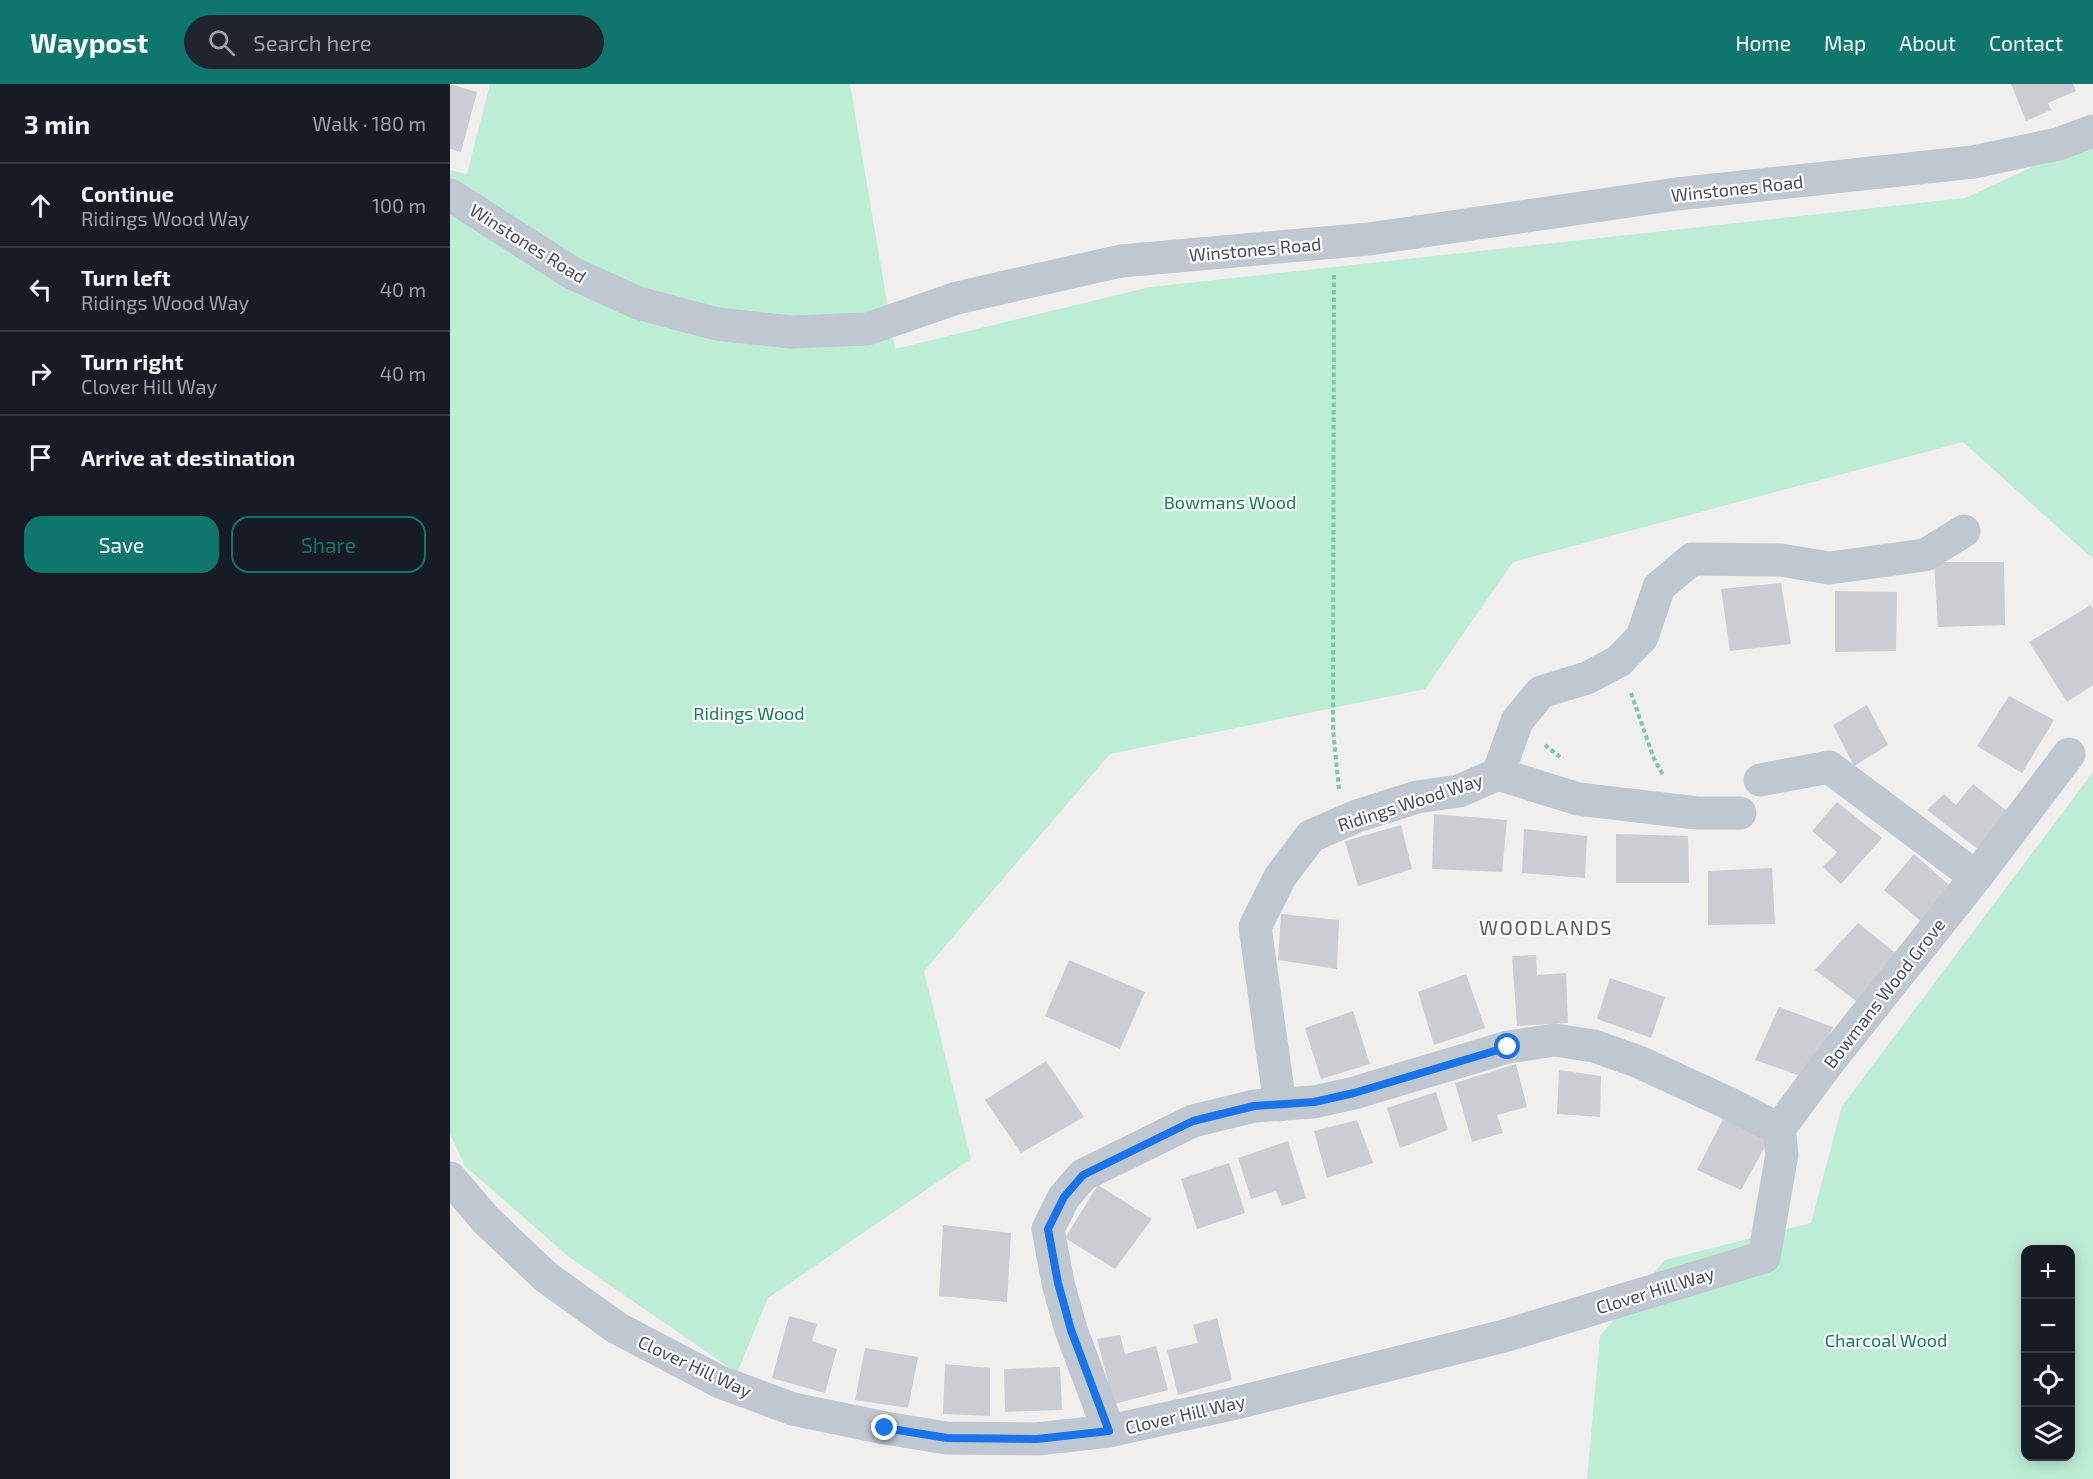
<!DOCTYPE html>
<html lang="en">
<head>
<meta charset="utf-8">
<style>
	:root { --surface:#171b24; --page:#20242c; --text:#f1f3f6; --muted:#9ea1a6; --line:#363941; --accent:#0f766e }
	body { margin:0; font-family:"Exo 2",sans-serif; background:var(--page); color:var(--text) }
	.controls { position:absolute; right:18px; bottom:18px; display:grid; overflow:hidden; border-radius:12px; box-shadow:0 3px 15px #0003 }
	.controls button { width:54px; height:54px; display:grid; place-items:center; padding:0; border:0; border-bottom:2px solid var(--line); background:var(--surface); color:var(--text); font:30px sans-serif }
	.stop { position:absolute; width:18px; height:18px; margin:-14px; border:4px solid #1a73e8; border-radius:50%; background:#fff }
	.stop.end { background:#1a73e8; border-color:#fff; box-shadow:0 2px 6px #0008 }
	.list { margin:0; padding:0; list-style:none }
	h2 { display:flex; justify-content:space-between; align-items:center; height:78px; margin:0; padding:0 24px; font-size:26px }
	h2 small { font-size:20px; font-weight:400; color:var(--muted) }
	.list li { display:grid; grid-template-columns:39px 1fr auto; gap:18px; align-items:center; box-sizing:border-box; height:84px; padding:0 24px; border-top:2px solid var(--line) }
	.list b { display:block; font-size:22px; white-space:nowrap }
	.list p { margin:0; font-size:20px; white-space:nowrap; color:var(--muted) }
	.list em { font-size:20px; font-style:normal; color:var(--muted) }
	.actions { display:flex; gap:12px; padding:18px 24px }
	.actions a { flex:1; padding:14px 0; border:2px solid var(--accent); border-radius:18px; text-align:center; font-size:21px; color:var(--accent) }
	.actions .main { background:var(--accent); color:#fff }
	.icon { flex:none; width:33px; height:33px; fill:none; stroke:currentColor; stroke-width:2; stroke-linecap:round; stroke-linejoin:round }
	.map { position:relative; flex:none; width:1643px; height:1395px; overflow:hidden }
	header { display:flex; align-items:center; gap:36px; box-sizing:border-box; height:84px; padding:0 30px; background:var(--accent); color:#fff }
	header strong { font-size:28px }
	nav { display:flex; gap:33px; margin-inline-start:auto; font-size:21px }
	.search { width:420px; height:54px; background:var(--page); display:flex; align-items:center; gap:15px; box-sizing:border-box; padding:0 21px; border-radius:33px; color:var(--muted); font-size:22px }
	main { display:flex }
	aside { flex:1; background:var(--surface) }
	.map>svg:first-child { display:block }
	.green { fill:#beedd6; fill-rule:evenodd }
	.building { fill:#cbcdd3 }
	.lines { fill:none; stroke-linecap:round; stroke-linejoin:round }
	.path { stroke:#77caab; stroke-width:4; stroke-dasharray:4.5 3; stroke-linecap:butt }
	.minor { stroke:#bfc7d0; stroke-width:33 }
	.route { stroke:#1a73e8; stroke-width:8 }
	.labels { text-anchor:middle; dominant-baseline:central; stroke-width:4.5; stroke-linejoin:round; paint-order:stroke }
	.street-label { font-size:18px; fill:#474f5b; stroke:#fff }
	.park-label { font-size:18px; fill:#1a7a56; stroke:#fff }
	.neighbourhood-label { font-size:20px; letter-spacing:1.5px; fill:#5b5e63; stroke:#fff }
</style>
</head>
<body>
<header>
<strong>Waypost</strong>
<div class="search"><svg class="icon" aria-label="search" viewBox="0 0 24 24"><circle cx="10" cy="10" r="6"/><path d="M15 15l6 6"/></svg>Search here</div>
<nav><a>Home</a><a>Map</a><a>About</a><a>Contact</a></nav>
</header>
<main>
<aside>
<h2>3 min<small>Walk · 180 m</small></h2>
<ul class="list">
<li><svg class="icon" aria-label="ahead" viewBox="0 0 24 24"><path d="M12 20V5M6 11l6-6 6 6"/></svg><div><b>Continue</b><p>Ridings Wood Way</p></div><em>100 m</em></li>
<li><svg class="icon" aria-label="left" viewBox="0 0 24 24"><path d="M17 20v-9H6M10 6l-5 5 5 5"/></svg><div><b>Turn left</b><p>Ridings Wood Way</p></div><em>40 m</em></li>
<li><svg class="icon" aria-label="right" viewBox="0 0 24 24"><path d="M7 20v-9h11M14 6l5 5-5 5"/></svg><div><b>Turn right</b><p>Clover Hill Way</p></div><em>40 m</em></li>
<li><svg class="icon" aria-label="arrive" viewBox="0 0 24 24"><path d="M6 21V4h12l-3 4 3 4H6"/></svg><div><b>Arrive at destination</b></div></li>
</ul>
<div class="actions"><a class="main">Save</a><a>Share</a></div>
</aside>
<div class="map">
<svg width="1643" height="1395" viewBox="0 0 1643 1395">
	<rect width="100%" height="100%" fill="#f1eeee"/>
	<g class="green">
		<polygon points="40,0 400,0 445,265 700,203 1515,114 1643,55 1643,475 1513,358 1063,478 975,605 660,670 474,887 521,1075 318,1214 287,1289 119,1173 15,1082 0,1050 0,86 17,90"/>
		<path d="M1643,688V1395H1137L1150,1252L1215,1176L1361,1139L1392,1022ZM1576,1166H1620V1372H1576Z"/>
	</g>
	<g class="building">
		<polygon points="0,0 27,8 11,68 0,65"/>
		<polygon points="1561,0 1623,0 1626,7 1598,19 1601,26 1576,37"/>
		<polygon points="1484,478 1554,478 1555,541 1488,543"/>
		<polygon points="1331,499 1341,560 1280,567 1271,505"/>
		<polygon points="1385,507 1447,508 1446,567 1385,568"/>
		<polygon points="1641,521 1643,525 1643,601 1617,618 1579,558"/>
		<polygon points="1559,612 1604,636 1572,689 1527,662"/>
		<polygon points="1417,621 1438,661 1404,682 1383,641"/>
		<polygon points="1523,700 1563,732 1529,766 1477,726 1494,710 1506,721"/>
		<polygon points="1387,718 1432,754 1391,800 1373,783 1387,768 1362,747"/>
		<polygon points="984,730 1057,736 1052,788 982,785"/>
		<polygon points="951,741 962,785 908,802 895,757"/>
		<polygon points="1074,745 1137,752 1135,794 1072,789"/>
		<polygon points="1166,750 1238,752 1239,799 1166,799"/>
		<polygon points="1464,770 1508,809 1480,845 1434,806"/>
		<polygon points="1322,784 1325,840 1258,841 1258,787"/>
		<polygon points="831,830 889,836 887,885 828,876"/>
		<polygon points="1408,839 1454,876 1414,923 1365,886"/>
		<polygon points="1086,871 1087,891 1116,889 1118,939 1067,942 1062,872"/>
		<polygon points="619,876 695,908 670,965 595,932"/>
		<polygon points="1016,890 1035,944 984,961 968,908"/>
		<polygon points="1160,894 1215,913 1201,954 1147,935"/>
		<polygon points="1329,923 1383,943 1359,995 1305,976"/>
		<polygon points="903,927 920,980 871,995 855,944"/>
		<polygon points="596,977 634,1033 571,1069 535,1016"/>
		<polygon points="1066,980 1077,1023 1047,1031 1053,1049 1022,1058 1005,999"/>
		<polygon points="1109,986 1151,992 1150,1033 1107,1030"/>
		<polygon points="986,1008 998,1046 950,1064 937,1024"/>
		<polygon points="1275,1031 1320,1054 1291,1106 1247,1086"/>
		<polygon points="907,1036 923,1079 877,1094 864,1047"/>
		<polygon points="838,1057 856,1114 832,1122 826,1107 801,1115 788,1074"/>
		<polygon points="779,1079 795,1129 747,1145 731,1095"/>
		<polygon points="648,1101 702,1135 665,1185 615,1154"/>
		<polygon points="493,1141 561,1149 557,1218 489,1212"/>
		<polygon points="339,1232 367,1240 362,1257 387,1265 375,1309 322,1294"/>
		<polygon points="767,1234 782,1296 728,1311 717,1266 748,1259 743,1241"/>
		<polygon points="670,1251 675,1270 706,1262 718,1306 664,1320 647,1255"/>
		<polygon points="415,1264 468,1273 458,1324 405,1316"/>
		<polygon points="495,1280 540,1284 540,1332 493,1330"/>
		<polygon points="610,1283 612,1326 555,1328 554,1285"/>
	</g>
	<g class="lines">
		<g class="path">
			<polyline points="884,191 883,646 889,705"/>
			<polyline points="1181,609 1204,675 1213,691"/>
			<polyline points="1095,661 1110,673"/>
		</g>
		<g class="minor">
			<polyline points="0,111 122,189 188,219 267,240 341,248 417,245 507,214 671,177 919,155 1227,110 1523,78 1608,60 1643,47"/>
			<polyline points="1048,690 1128,715 1247,729 1290,729"/>
			<polyline points="1310,696 1379,683 1526,793"/>
			<polyline points="830,1021 805,843 830,793 861,752 907,732 967,713 1009,707 1048,690 1067,637 1091,608 1137,594 1169,577 1192,553 1209,503 1242,475 1331,476 1379,484 1475,471 1514,447"/>
			<polyline points="0,1094 36,1136 96,1193 167,1244 270,1298 343,1325 435,1344 497,1354 587,1355 659,1347 782,1320 1054,1252 1314,1173 1332,1070 1329,1045 1377,980 1526,793 1619,670"/>
			<polyline points="659,1347 621,1246 608,1199 598,1145 614,1113 633,1091 743,1037 804,1022 864,1018 904,1009 1058,963 1105,956 1144,962 1189,978 1280,1020 1329,1045"/>
		</g>
	</g>
	<g class="lines">
		<polyline class="route" points="435,1344 497,1354 587,1355 659,1347 621,1246 608,1199 598,1145 614,1113 633,1091 743,1037 804,1022 864,1018 904,1009 1058,963"/>
	</g>
	<g class="labels">
		<g class="street-label">
			<text transform="translate(1287 104) rotate(-6)">Winstones Road</text>
			<text transform="translate(78 159) rotate(32)">Winstones Road</text>
			<text transform="translate(805 165) rotate(-5)">Winstones Road</text>
			<text transform="translate(960 718) rotate(-18)">Ridings Wood Way</text>
			<text transform="translate(1434 909) rotate(-52)">Bowmans Wood Grove</text>
			<text transform="translate(1205 1206) rotate(-17)">Clover Hill Way</text>
			<text transform="translate(245 1282) rotate(25)">Clover Hill Way</text>
			<text transform="translate(735 1330) rotate(-13)">Clover Hill Way</text>
		</g>
		<g class="park-label">
			<text x="780" y="418">Bowmans Wood</text>
			<text x="299" y="629">Ridings Wood</text>
			<text x="1436" y="1256">Charcoal Wood</text>
		</g>
		<g class="neighbourhood-label">
			<text x="1096" y="843">WOODLANDS</text>
		</g>
	</g>
</svg>
<div class="controls">
<button>+</button>
<button>−</button>
<button><svg class="icon" aria-label="locate" viewBox="0 0 24 24"><circle cx="12" cy="12" r="6"/><path d="M12 2v4M12 18v4M2 12h4M18 12h4"/></svg></button>
<button><svg class="icon" aria-label="layers" viewBox="0 0 24 24"><path d="M12 4l9 5-9 5-9-5zM3 14l9 5 9-5"/></svg></button>
</div>
<div class="stop" style="left:1058px;top:963px"></div>
<div class="stop end" style="left:435px;top:1344px"></div>
</div>
</main>
</body>
</html>
